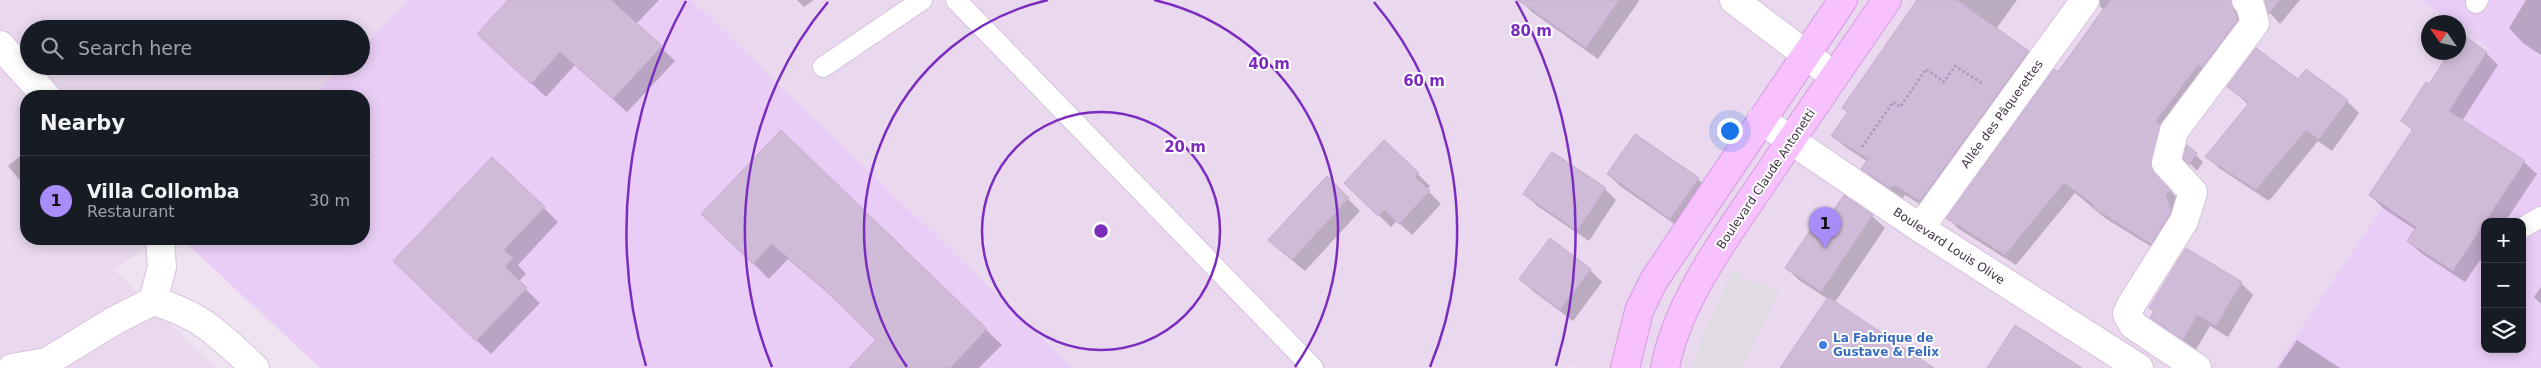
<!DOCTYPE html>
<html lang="en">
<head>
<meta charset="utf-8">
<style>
	:root { --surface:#171b24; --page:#20242c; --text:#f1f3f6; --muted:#9ea1a6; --line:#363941; --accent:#a78cfa }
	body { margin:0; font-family:"DejaVu Sans",sans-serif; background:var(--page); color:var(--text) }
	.controls { position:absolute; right:15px; bottom:15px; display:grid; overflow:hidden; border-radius:10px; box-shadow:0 2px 12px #0003 }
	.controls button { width:45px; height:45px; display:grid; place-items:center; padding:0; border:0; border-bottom:1px solid var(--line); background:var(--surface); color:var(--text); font:25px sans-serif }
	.compass { position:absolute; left:2421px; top:15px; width:45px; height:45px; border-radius:50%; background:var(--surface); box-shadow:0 2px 12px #0003; rotate:304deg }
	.you { position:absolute; left:1729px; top:130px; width:18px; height:18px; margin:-12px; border:4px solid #fff; border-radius:50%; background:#1a73e8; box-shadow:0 0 0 8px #1a73e833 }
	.badge { display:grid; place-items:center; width:32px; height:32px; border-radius:50%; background:var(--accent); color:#111; font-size:16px; font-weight:700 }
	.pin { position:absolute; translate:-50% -41px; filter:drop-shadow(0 1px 2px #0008) }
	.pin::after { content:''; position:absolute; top:26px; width:18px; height:15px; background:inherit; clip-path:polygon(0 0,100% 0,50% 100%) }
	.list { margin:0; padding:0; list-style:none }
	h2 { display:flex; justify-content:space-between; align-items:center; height:65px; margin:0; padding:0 20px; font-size:21px }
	h2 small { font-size:16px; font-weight:400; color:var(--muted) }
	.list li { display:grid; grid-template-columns:32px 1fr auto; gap:15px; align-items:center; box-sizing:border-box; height:90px; padding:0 20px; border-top:1px solid var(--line) }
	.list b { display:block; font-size:19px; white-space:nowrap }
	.list p { margin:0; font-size:16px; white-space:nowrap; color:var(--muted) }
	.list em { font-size:16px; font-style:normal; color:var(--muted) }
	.icon { flex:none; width:28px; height:28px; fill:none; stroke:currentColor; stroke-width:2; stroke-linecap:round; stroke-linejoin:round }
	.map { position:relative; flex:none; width:2541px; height:368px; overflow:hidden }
	.search { position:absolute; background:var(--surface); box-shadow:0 2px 12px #0003; left:20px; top:20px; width:350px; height:55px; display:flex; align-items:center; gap:12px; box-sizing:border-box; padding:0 18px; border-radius:28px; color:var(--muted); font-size:19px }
	.panel { position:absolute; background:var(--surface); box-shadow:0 2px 12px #0003; left:20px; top:90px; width:350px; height:155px; border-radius:20px }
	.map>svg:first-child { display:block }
	.residential { fill:#e9d8ee }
	.commercial { fill:#e9cdf6; fill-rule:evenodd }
	.parking { fill:#e1dce3 }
	.shadow { fill:#0003 }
	.building { fill:#cfbbd7; stroke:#c5accf }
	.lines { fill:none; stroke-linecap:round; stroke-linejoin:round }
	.service-casing { stroke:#d6c3dc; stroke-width:22 }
	.minor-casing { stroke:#d6c3dc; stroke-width:30 }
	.secondary-casing { stroke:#d699e1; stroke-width:30 }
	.path { stroke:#b697c0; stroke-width:3; stroke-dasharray:2.5 2.5; stroke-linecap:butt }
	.service { stroke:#fff; stroke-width:20 }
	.minor { stroke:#fff; stroke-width:28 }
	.secondary { stroke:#f7c1ff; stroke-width:28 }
	.ring { fill:none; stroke:#7b2cbf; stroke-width:2.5 }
	.shop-dot { fill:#3f7fe0; stroke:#fff; stroke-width:2 }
	.labels { text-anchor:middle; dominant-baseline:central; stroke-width:4; stroke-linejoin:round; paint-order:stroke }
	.street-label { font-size:12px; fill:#403344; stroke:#fff }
	.shop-label { font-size:12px; font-weight:bold; fill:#366cbe; stroke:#fff; text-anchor:start }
	.centre { fill:#7b2cbf; stroke:#fff; stroke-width:2.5 }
	.ring-label { font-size:15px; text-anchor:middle; font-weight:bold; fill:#7b2cbf; stroke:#fff; stroke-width:4; stroke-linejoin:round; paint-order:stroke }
</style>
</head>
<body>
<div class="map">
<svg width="2541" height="368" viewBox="0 0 2541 368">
	<rect width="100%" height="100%" fill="#efe3f2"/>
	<g class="residential">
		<polygon points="0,0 411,0 361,49 361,29 29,29 29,66 343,66 312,96 26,96 26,239 162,239 113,269 216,368 0,368"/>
		<polygon points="691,0 2420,0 2453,22 2428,22 2428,52 2458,52 2459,26 2491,48 2274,368 1576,368 1571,365 1568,368 1073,368"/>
	</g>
	<g class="commercial">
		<polygon points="411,0 691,0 1073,368 320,368 182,239 364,239 364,96 312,96 343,66 361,66 361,49"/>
		<path d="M2420,0H2541V368H2274L2490,49L2459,26L2458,22H2453ZM2485,222H2522V349H2485Z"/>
	</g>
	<polygon class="parking" points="1732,272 1779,292 1741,368 1692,368 1696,352"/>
	<g class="shadow">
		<polygon points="510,0 659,0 636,24 675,61 627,112 575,65 546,97 493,48"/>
		<polygon points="797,0 814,0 804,7"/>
		<polygon points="1520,0 1638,0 1639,1 1598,59 1532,12"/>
		<polygon points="1919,0 2017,0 1996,29 2038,63 1931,211 1905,195 1902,199 1873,180 1863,169 1868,162 1844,146 1833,136 1849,113 1844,108"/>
		<polygon points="2100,0 2246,0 2248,31 2171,137 2161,179 2180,202 2163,254 2105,218 2075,193 2016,265 1959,229 1948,218 2104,10 2100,6"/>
		<polygon points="2266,0 2300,0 2280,24 2270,13"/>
		<polygon points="2526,0 2541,0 2541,55 2524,44 2509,28"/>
		<polygon points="2486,53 2498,65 2462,121 2524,162 2537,174 2505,222 2485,222 2485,253 2465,282 2421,253 2408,241 2416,230 2383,208 2370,195 2413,131 2403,121 2430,86"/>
		<polygon points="2298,81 2347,101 2359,113 2332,151 2318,141 2269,201 2219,168 2207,157 2249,105 2228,86"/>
		<polygon points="781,132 1002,345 979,368 863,368 877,340 841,304 788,259 769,279 718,229"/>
		<polygon points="1384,141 1430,186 1427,190 1441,204 1412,235 1397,221 1391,227 1345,183"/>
		<polygon points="2187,147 2203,162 2197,171 2185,158"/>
		<polygon points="26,151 26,188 8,166"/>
		<polygon points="1552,153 1605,189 1616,200 1589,241 1536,205 1525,193"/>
		<polygon points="1608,174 1698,179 1710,191 1683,230 1620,186"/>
		<polygon points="1327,178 1360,211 1305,271 1282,252"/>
		<polygon points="1844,197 1872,216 1885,228 1835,302 1928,368 1781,368 1828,299 1799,280 1787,268 1822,229"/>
		<polygon points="544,208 558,222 518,265 526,274 518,282 540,303 491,354 409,276"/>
		<polygon points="2186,249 2241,283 2253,295 2228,337 2210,326 2195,351 2164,329 2152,317 2155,312 2150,308"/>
		<polygon points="1590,270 1602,282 1573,321 1533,291 1521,279"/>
		<polygon points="2541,287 2541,304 2534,297"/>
		<polygon points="2297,340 2340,368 2278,368"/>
	</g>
	<g class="building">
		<polygon points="508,0 611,0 662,46 613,99 560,52 531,84 477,34"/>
		<polygon points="1518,0 1619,0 1586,48"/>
		<polygon points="1917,0 1957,0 2029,51 1920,201 1894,185 1891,189 1861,169 1868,159 1831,136 1848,112 1842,108"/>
		<polygon points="2110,0 2231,0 2238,20 2202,68 2198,65 2156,121 2160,124 2151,166 2170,190 2166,196 2171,210 2170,214 2151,244 2092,207 2094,205 2064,183 2005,255 1946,218 2054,69 2058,72"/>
		<polygon points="2265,0 2280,0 2269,14"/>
		<polygon points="2462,34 2487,52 2449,111 2525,161 2453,271 2407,241 2416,227 2369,195 2413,129 2401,121 2426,82 2429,84 2450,52 2458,52 2458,39"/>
		<polygon points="2256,48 2298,79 2306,69 2348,100 2319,140 2306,130 2256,190 2205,157 2249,103 2227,87"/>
		<polygon points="781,130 987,329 950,368 849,368 876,340 824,289 772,244 753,264 701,214"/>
		<polygon points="1635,134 1699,178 1670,219 1607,174"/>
		<polygon points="1384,140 1419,173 1415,177 1430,191 1399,224 1384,210 1378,216 1344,183"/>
		<polygon points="2187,145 2197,153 2189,165 2183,159"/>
		<polygon points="1552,152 1606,188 1577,231 1523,194"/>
		<polygon points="492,157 545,207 504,250 513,258 505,267 527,288 476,341 393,261"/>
		<polygon points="1327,176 1349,198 1292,260 1268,240"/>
		<polygon points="1844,195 1873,215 1821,292 1785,268 1815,223 1822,227"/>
		<polygon points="1550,238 1591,269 1560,310 1519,279"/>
		<polygon points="2186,248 2242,282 2216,326 2197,315 2183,340 2150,318 2154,311 2149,308"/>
		<polygon points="1828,297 1867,323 1934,368 1780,368"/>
		<polygon points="2015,325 2082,368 1987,368"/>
	</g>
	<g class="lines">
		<defs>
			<g id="service">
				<polyline points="956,0 1313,368"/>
				<polyline points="2476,3 2478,0"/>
				<polyline points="823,67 922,0"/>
				<polyline points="2522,228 2541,217"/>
			</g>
			<g id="minor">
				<polyline points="1734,0 1834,76"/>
				<polyline points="0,45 46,96"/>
				<polyline points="1761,120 1920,228 2139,368"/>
				<polyline points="1920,228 2085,0"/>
				<polyline points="153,301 162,267 160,239"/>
				<path d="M12,368L47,362L112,322L153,301C202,315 219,335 255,368"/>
				<polyline points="2197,368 2133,325 2127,314 2131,305 2184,221 2193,192 2166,163 2174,131 2255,23 2249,2 2246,0"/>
			</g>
			<g id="secondary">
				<polyline points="1625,368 1639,311 1654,280 1843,0"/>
				<path d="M1665,368C1677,301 1728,234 1765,179C1805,119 1846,59 1887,0"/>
			</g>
		</defs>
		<use href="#service" class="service-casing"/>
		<use href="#minor" class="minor-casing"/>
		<use href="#secondary" class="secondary-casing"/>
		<polyline class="path" points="1862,147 1893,102 1900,107 1926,69 1944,82 1955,66 1983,84"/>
		<use href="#service" class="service"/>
		<use href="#minor" class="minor"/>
		<use href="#secondary" class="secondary"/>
	</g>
	<g class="ring">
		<circle cx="1101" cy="231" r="119"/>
		<path d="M907 367A237 237 0 0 1 1048 0M1154 0A237 237 0 0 1 1295 367"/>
		<path d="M772 367A356 356 0 0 1 828 2M1374 2A356 356 0 0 1 1430 367"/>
		<path d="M646 366A475 475 0 0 1 686 1M1516 1A475 475 0 0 1 1556 366"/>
	</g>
	<circle class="shop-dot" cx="1823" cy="345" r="5"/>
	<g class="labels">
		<g class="street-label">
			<text transform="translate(2002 114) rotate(-54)">Allée des Pâquerettes</text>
			<text transform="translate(1766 179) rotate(-56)">Boulevard Claude Antonetti</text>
			<text transform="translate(1949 246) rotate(33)">Boulevard Louis Olive</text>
		</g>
		<g class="shop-label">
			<text x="1833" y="338">La Fabrique de<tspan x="1833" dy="14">Gustave &amp; Felix</tspan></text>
		</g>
	</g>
	<circle cx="1101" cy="231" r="8" class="centre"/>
	<g class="ring-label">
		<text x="1531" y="36">80 m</text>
		<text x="1269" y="69">40 m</text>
		<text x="1424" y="86">60 m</text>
		<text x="1185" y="152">20 m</text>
	</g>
</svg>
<div class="controls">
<button>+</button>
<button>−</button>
<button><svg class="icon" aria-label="layers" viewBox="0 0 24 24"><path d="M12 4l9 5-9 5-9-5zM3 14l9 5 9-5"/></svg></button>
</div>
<svg class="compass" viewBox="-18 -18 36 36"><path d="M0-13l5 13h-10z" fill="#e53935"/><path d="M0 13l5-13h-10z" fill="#9ea1a6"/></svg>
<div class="you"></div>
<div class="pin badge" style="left:1825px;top:248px">1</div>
<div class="search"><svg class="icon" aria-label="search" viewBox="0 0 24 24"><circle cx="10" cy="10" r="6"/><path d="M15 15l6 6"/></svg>Search here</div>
<section class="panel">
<h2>Nearby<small></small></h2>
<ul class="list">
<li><span class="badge">1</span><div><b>Villa Collomba</b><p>Restaurant</p></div><em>30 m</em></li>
</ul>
</section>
</div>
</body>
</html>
